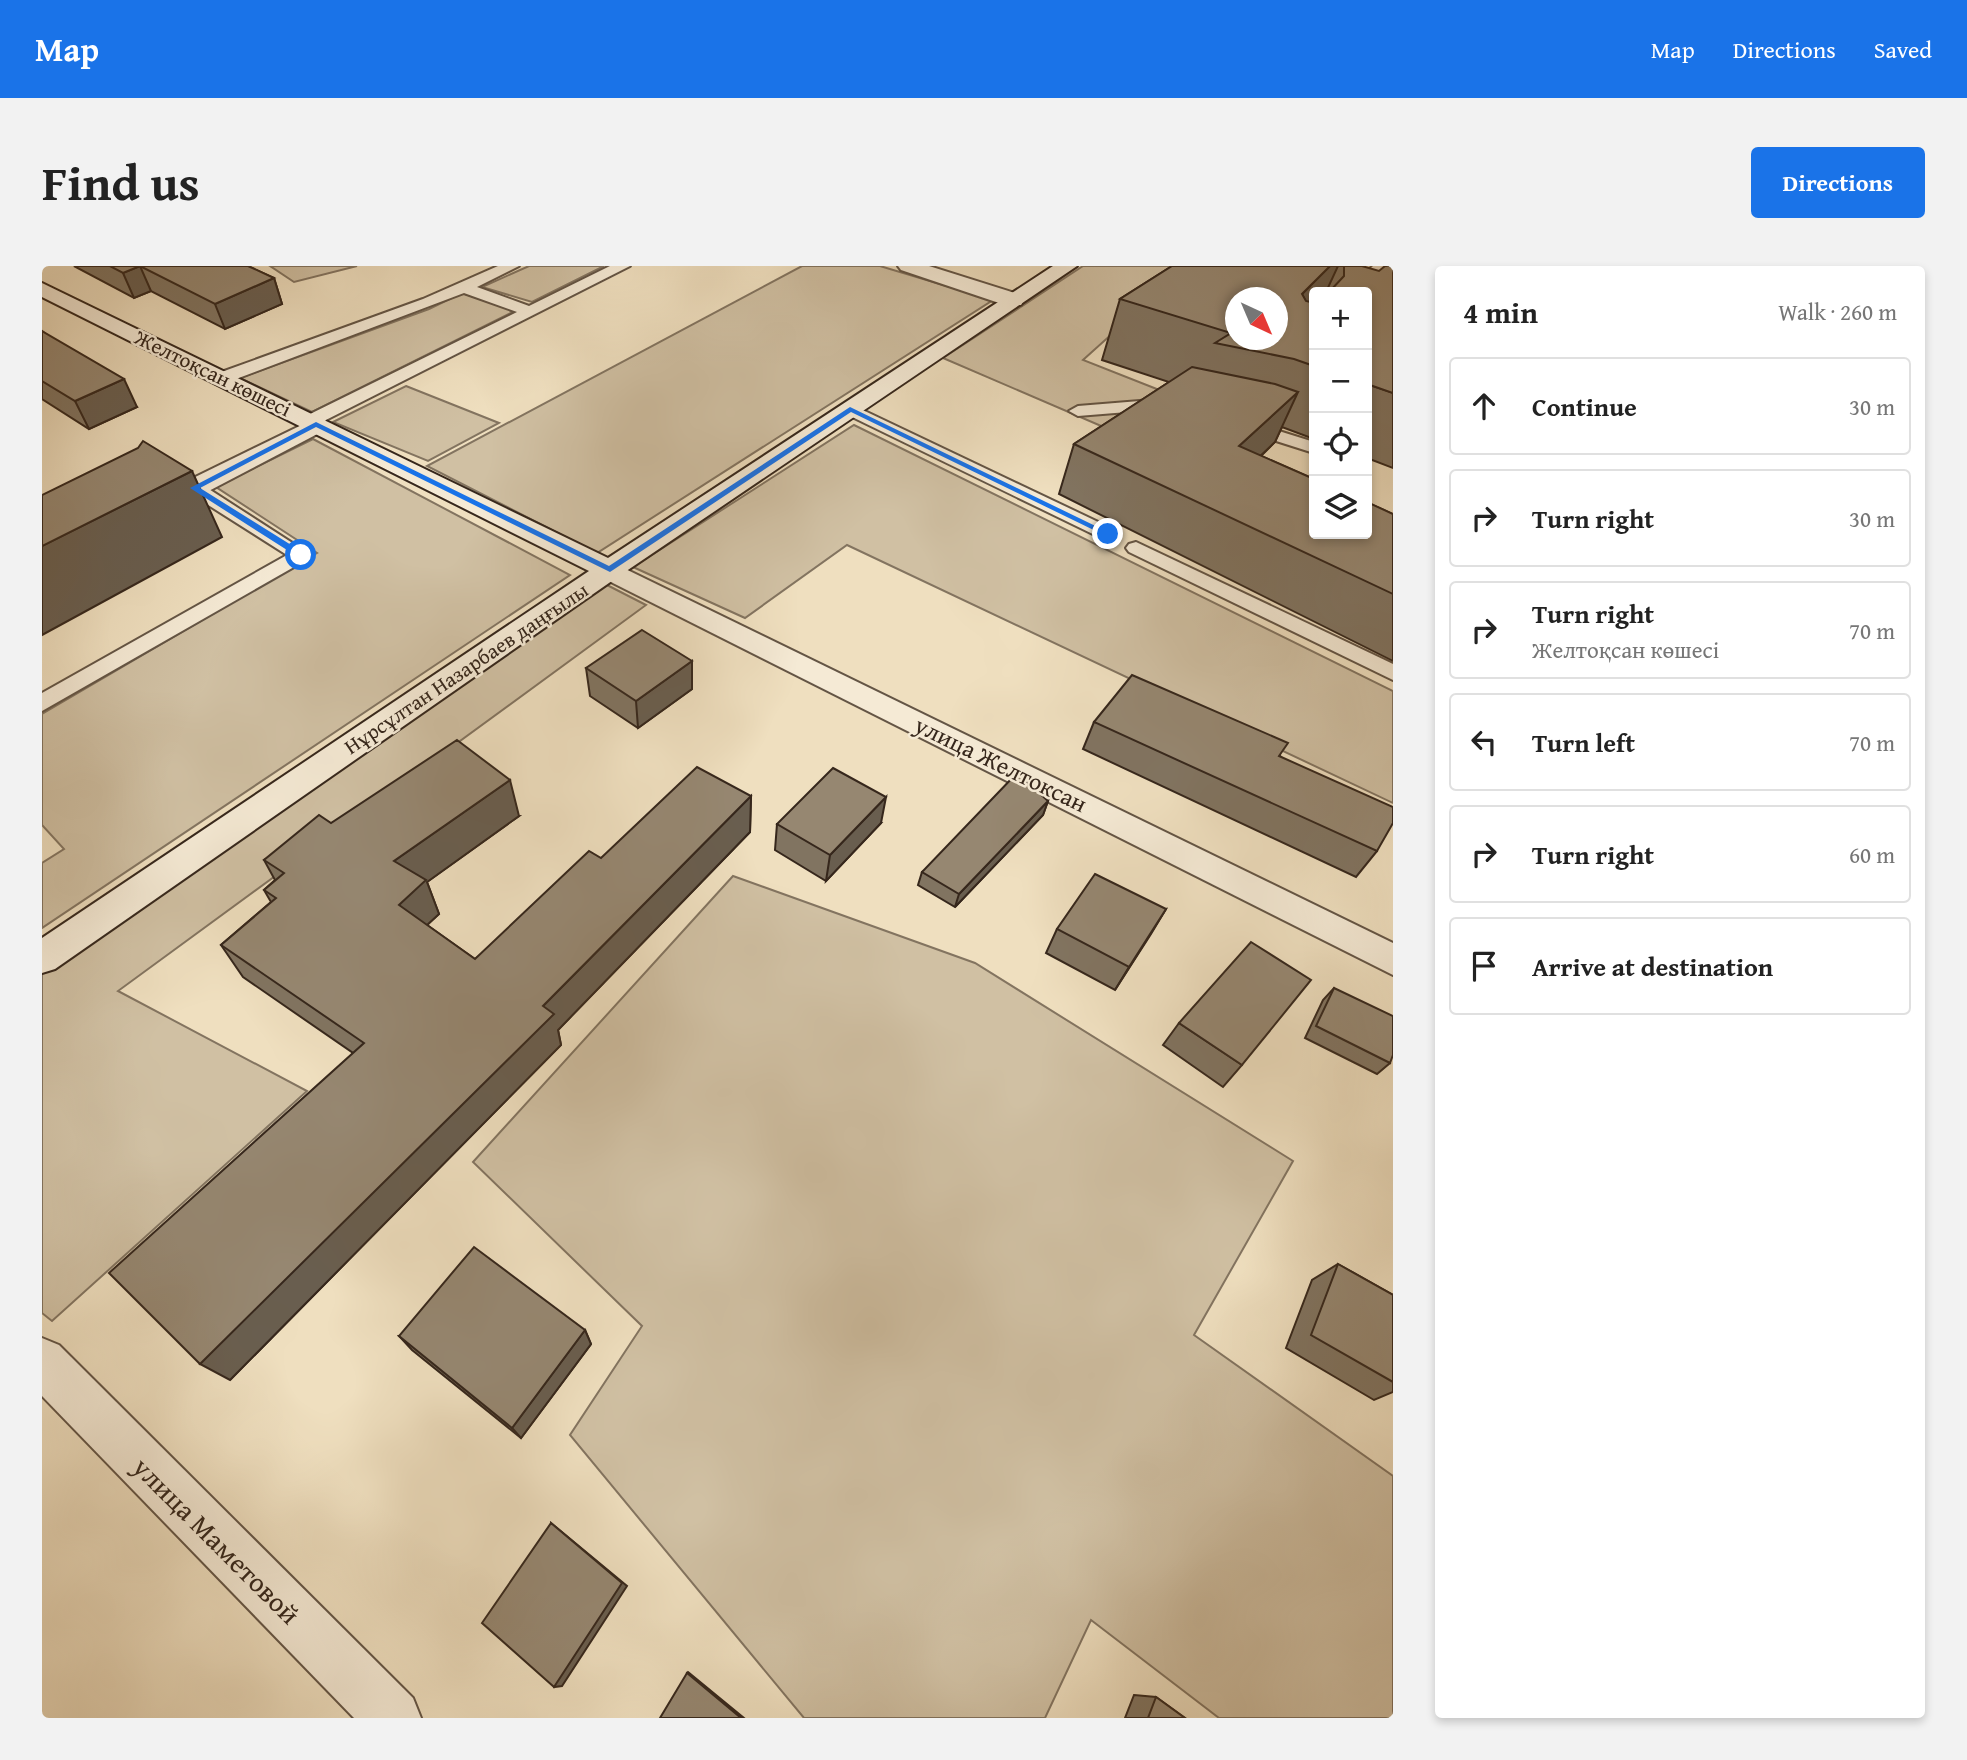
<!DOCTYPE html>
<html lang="en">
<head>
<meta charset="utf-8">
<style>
	:root { --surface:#fff; --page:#f2f2f2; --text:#222; --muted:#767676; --line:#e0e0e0; --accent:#1a73e8 }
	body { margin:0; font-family:"Gentium Book Plus",serif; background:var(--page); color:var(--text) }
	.controls { position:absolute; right:21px; top:21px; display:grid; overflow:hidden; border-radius:7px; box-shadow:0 4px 10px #0003 }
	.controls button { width:63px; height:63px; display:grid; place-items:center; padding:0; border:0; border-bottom:2px solid var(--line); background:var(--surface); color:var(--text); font:35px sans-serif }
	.compass { position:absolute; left:1183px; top:21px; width:63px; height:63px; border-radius:50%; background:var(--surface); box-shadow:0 4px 10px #0003; rotate:136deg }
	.stop { position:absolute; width:21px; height:21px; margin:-16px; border:5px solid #1a73e8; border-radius:50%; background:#fff }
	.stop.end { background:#1a73e8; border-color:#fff; box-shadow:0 2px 7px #0008 }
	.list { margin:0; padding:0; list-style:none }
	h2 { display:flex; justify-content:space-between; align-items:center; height:91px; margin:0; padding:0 28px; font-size:30px }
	h2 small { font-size:23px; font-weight:400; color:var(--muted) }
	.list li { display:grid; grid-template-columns:46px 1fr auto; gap:21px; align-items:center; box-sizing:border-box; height:98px; margin:0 14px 14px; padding:0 14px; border:2px solid var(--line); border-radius:7px }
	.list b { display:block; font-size:26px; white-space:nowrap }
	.list p { margin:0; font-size:23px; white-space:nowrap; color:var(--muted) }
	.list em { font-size:23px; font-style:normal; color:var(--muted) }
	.icon { flex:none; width:38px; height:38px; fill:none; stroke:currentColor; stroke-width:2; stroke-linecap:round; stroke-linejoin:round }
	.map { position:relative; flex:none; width:1351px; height:1452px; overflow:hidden; border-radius:7px }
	header { display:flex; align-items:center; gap:42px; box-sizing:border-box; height:98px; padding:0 35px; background:var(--accent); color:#fff }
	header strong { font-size:33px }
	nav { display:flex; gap:38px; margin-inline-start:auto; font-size:24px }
	.intro { display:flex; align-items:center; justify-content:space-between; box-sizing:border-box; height:168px; padding:0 42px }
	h1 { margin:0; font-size:49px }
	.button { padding:18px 32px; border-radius:7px; background:var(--accent); color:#fff; font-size:24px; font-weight:700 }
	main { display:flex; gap:42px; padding:0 42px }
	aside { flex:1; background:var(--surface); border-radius:7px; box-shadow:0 4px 10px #0003 }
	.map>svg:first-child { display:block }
	.green { fill:#d0c0a3; stroke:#837460; stroke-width:2 }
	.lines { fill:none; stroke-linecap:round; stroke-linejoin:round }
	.service-casing { stroke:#645545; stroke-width:4 }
	.minor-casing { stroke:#645545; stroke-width:4 }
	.tertiary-casing { stroke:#645545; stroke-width:4 }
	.secondary-casing { stroke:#36271c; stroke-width:4 }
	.service { fill:#f5ead5; fill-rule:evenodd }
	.minor { fill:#f5ead5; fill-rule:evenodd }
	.tertiary { fill:#f5ead5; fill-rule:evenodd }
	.secondary { fill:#f5ead5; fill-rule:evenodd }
	.wall { fill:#817461; stroke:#36271c; stroke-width:2 }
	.shaded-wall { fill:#695e4f; stroke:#36271c; stroke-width:2 }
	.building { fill:#968771; stroke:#36271c; stroke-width:2; fill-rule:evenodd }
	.route { fill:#1a73e8 }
	.labels { text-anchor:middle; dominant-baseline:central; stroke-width:5; stroke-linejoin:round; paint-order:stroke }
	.far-street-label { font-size:21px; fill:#36271c; stroke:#f5ead5 }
	.street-label { font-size:24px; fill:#36271c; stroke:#f5ead5 }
	.near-street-label { font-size:28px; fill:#36271c; stroke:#f5ead5 }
</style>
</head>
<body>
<header>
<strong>Map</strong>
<nav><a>Map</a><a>Directions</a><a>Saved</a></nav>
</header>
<div class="intro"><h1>Find us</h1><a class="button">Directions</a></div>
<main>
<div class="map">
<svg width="1351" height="1452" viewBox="0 0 1351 1452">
	<rect width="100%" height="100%" fill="#efdfbf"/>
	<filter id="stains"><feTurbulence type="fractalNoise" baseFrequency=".00286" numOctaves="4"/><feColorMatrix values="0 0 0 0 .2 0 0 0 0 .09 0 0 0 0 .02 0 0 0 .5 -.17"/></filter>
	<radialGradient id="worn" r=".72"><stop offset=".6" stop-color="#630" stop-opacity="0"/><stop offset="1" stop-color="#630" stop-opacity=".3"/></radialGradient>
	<g class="green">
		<polygon points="228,0 315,0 252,16"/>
		<polygon points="487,0 562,0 490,36 440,21"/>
		<polygon points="760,0 838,0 951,34 555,287 385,200"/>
		<polygon points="1041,0 1142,0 1194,74 1191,103 1072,66 1041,94 1135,131 1094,175 901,92"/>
		<polygon points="420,27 473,45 270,146 198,112 387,43"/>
		<polygon points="364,120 457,157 386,195 291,156"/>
		<polygon points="812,159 1351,425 1351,537 805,279 703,352 591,301"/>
		<polygon points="271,173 528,309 0,662 0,597 22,583 0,559 0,448 275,287 174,221"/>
		<polygon points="565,319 604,339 76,725 265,825 10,1055 0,1047 0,703"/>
		<polygon points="691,610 933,697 1251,895 1152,1069 1351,1210 1351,1452 1177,1452 1049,1354 1003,1452 762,1452 528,1169 600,1060 431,896"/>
	</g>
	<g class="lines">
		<defs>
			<g id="service">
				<polygon points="456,0 477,0 435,21 487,40 568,0 588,0 274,159 268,160 259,155 262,151 475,46 422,27 186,116 180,117 171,112 174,108 381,33"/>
				<polygon points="1331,0 1348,0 1320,26 1303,26"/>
				<polygon points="1110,134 1134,139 1137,143 1128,148 1110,144 1036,150 1027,145 1036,140"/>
				<polygon points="808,138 1073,264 1076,268 1073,272 1059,272 802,147 799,143 802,139"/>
				<polygon points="1202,154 1272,176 1272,187 1196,163 1193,159 1196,155"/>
				<polygon points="152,216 159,218 269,289 266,293 0,445 0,427 245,289 152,230 130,240 120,234 123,230"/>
				<polygon points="1094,276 1351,398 1351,414 1087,286 1084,282 1087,278"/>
			</g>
			<g id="minor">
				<polygon points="856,0 887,0 979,29 982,34 979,39 963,39 859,4"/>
				<polygon points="274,152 283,154 286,159 283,164 161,228 152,230 143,228 139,222 143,216"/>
				<polygon points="0,1072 17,1079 371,1432 379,1452 312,1452 0,1130"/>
			</g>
			<polygon id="tertiary" points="567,295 1351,677 1351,709 557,310 553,304 557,298"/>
			<polygon id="secondary" points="1011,0 1035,0 577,310 13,703 0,707 0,672 547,305 0,31 0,17 566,292"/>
		</defs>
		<use href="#service" class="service-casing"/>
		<use href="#minor" class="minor-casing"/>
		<use href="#tertiary" class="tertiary-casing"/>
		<use href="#secondary" class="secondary-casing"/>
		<use href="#service" class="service"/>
		<use href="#minor" class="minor"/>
		<use href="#tertiary" class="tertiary"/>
		<use href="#secondary" class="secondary"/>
	</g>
	<g class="wall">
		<polygon points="32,0 206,0 232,12 240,38 183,63 109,25 92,32"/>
		<polygon points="1130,0 1320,0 1325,26 1272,26 1272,173 1240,161 1233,176 1219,190 1351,248 1351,395 1017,228 1032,178 1127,116 1060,94 1078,33"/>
		<polygon points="0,65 95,141 47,163 0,133"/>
		<polygon points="1325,118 1351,127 1351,202 1325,192"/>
		<polygon points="650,395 650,423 596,462 548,430 544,402"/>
		<polygon points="1052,456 1238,490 1335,585 1314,611 1041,483"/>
		<polygon points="709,530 708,566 516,764 519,779 188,1114 311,787 201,711 179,679 229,636 222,624 233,614 222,594 289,557 477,550 385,616 397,648 385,659 433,693 559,592"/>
		<polygon points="1006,535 1001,549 913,641 876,619 880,606"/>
		<polygon points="839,557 784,615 733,584 735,558"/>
		<polygon points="1124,643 1073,724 1004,687 1015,663"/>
		<polygon points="1292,722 1348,797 1335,808 1263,772 1281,734"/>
		<polygon points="1137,757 1200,799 1181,821 1121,779"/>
		<polygon points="1296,998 1351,1029 1351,1126 1332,1134 1244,1082 1270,1014"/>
		<polygon points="543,1064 549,1078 479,1172 370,1084 357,1070"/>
		<polygon points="1092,1429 1114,1431 1143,1452 1083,1452"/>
	</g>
	<g class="shaded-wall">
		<polygon points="98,0 109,25 92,32 81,7"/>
		<polygon points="1288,0 1296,0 1284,26 1272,26 1272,52 1260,28"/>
		<polygon points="232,12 240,38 183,63 173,38"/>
		<polygon points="82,113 95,141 47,163 33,135"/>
		<polygon points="1256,126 1233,176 1175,231 1197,180"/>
		<polygon points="150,205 180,271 0,369 0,280"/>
		<polygon points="650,395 650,423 596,462 594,435"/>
		<polygon points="468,514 477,550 385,616 397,648 371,672 357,639 352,595"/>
		<polygon points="709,530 708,566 516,764 519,779 188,1114 158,1098 501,740"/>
		<polygon points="844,531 839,557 784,615 788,589"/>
		<polygon points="1006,535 1001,549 913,641 917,628"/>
		<polygon points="1124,643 1109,668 1073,724 1087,701"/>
		<polygon points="543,1064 549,1078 479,1172 470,1162"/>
		<polygon points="509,1257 585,1320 520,1420 512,1421"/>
		<polygon points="646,1406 702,1452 699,1452 645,1407"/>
	</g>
	<g class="building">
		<polygon points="68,0 206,0 232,12 173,38 98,0 81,7"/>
		<path d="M1130,0H1288L1260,28L1264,35L1272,37V100L1252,93L1173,77L1189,67L1078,33ZM1194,32H1236V74H1194Z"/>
		<polygon points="1302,0 1320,0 1337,5 1343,0 1351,0 1351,127 1325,118 1325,26 1287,26 1302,10"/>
		<polygon points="0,65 82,113 33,135 0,115"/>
		<polygon points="1150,101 1233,118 1256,126 1197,180 1272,213 1272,268 1325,268 1325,236 1351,248 1351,328 1032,178"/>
		<polygon points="101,175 150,205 0,280 0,229 96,182"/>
		<polygon points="600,364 650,395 594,435 544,402"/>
		<polygon points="1090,409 1246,477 1237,490 1351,541 1351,557 1335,585 1052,456"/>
		<polygon points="415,474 468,514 352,595 384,614 357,639 433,693 547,585 559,592 655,501 709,530 501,740 512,748 158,1098 67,1007 322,777 179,679 234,632 222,624 242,607 222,594 277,549 289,557"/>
		<polygon points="791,502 844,531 788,589 735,558"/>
		<polygon points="975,507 1006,535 917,628 880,606"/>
		<polygon points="1053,608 1124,643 1087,701 1015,663"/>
		<polygon points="1209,676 1269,714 1200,799 1137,757"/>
		<polygon points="1292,722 1351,750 1351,789 1348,797 1274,760"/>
		<polygon points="432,981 543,1064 470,1162 357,1070"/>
		<polygon points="1296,998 1351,1029 1351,1116 1269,1069"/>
		<polygon points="509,1257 580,1317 512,1421 440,1357"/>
		<polygon points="645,1407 699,1452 618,1452"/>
		<polygon points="1114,1431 1143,1452 1106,1452"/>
	</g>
	<polygon class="route" points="808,141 1070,268 1064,270 809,146 568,306 274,161 158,222 262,287 262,291 256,291 148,222 274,156 567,300"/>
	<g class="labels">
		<g class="far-street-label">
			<text transform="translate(171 107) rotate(26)">Желтоқсан көшесі</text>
			<text transform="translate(424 402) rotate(-34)">Нұрсұлтан Назарбаев даңғылы</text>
		</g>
		<g class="street-label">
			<text transform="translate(959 498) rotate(26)">улица Желтоксан</text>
		</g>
		<g class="near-street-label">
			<text transform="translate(175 1274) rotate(45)">улица Маметовой</text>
		</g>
	</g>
	<rect width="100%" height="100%" filter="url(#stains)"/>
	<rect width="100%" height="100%" fill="url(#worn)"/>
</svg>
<div class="controls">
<button>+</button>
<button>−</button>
<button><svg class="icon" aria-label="locate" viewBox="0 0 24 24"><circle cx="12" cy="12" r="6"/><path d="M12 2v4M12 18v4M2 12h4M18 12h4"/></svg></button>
<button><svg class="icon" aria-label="layers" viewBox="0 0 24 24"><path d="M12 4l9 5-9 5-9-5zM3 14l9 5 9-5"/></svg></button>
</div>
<svg class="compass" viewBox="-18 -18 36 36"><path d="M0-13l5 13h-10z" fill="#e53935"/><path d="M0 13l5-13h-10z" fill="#767676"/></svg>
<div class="stop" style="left:259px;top:289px"></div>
<div class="stop end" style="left:1066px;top:268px"></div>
</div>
<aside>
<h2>4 min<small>Walk · 260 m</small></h2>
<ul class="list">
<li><svg class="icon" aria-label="ahead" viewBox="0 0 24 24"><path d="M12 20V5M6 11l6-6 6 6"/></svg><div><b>Continue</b></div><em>30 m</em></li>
<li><svg class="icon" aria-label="right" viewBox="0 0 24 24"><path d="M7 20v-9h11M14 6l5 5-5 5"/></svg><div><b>Turn right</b></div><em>30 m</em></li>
<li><svg class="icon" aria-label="right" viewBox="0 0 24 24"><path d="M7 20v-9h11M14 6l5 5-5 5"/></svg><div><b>Turn right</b><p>Желтоқсан көшесі</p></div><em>70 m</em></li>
<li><svg class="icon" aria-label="left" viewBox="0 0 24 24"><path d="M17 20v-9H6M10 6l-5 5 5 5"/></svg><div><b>Turn left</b></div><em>70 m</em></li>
<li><svg class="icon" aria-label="right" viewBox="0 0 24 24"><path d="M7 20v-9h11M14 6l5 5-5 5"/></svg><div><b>Turn right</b></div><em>60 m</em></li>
<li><svg class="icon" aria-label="arrive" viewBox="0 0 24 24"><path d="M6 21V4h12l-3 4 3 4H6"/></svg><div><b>Arrive at destination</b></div></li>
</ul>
</aside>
</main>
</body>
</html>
